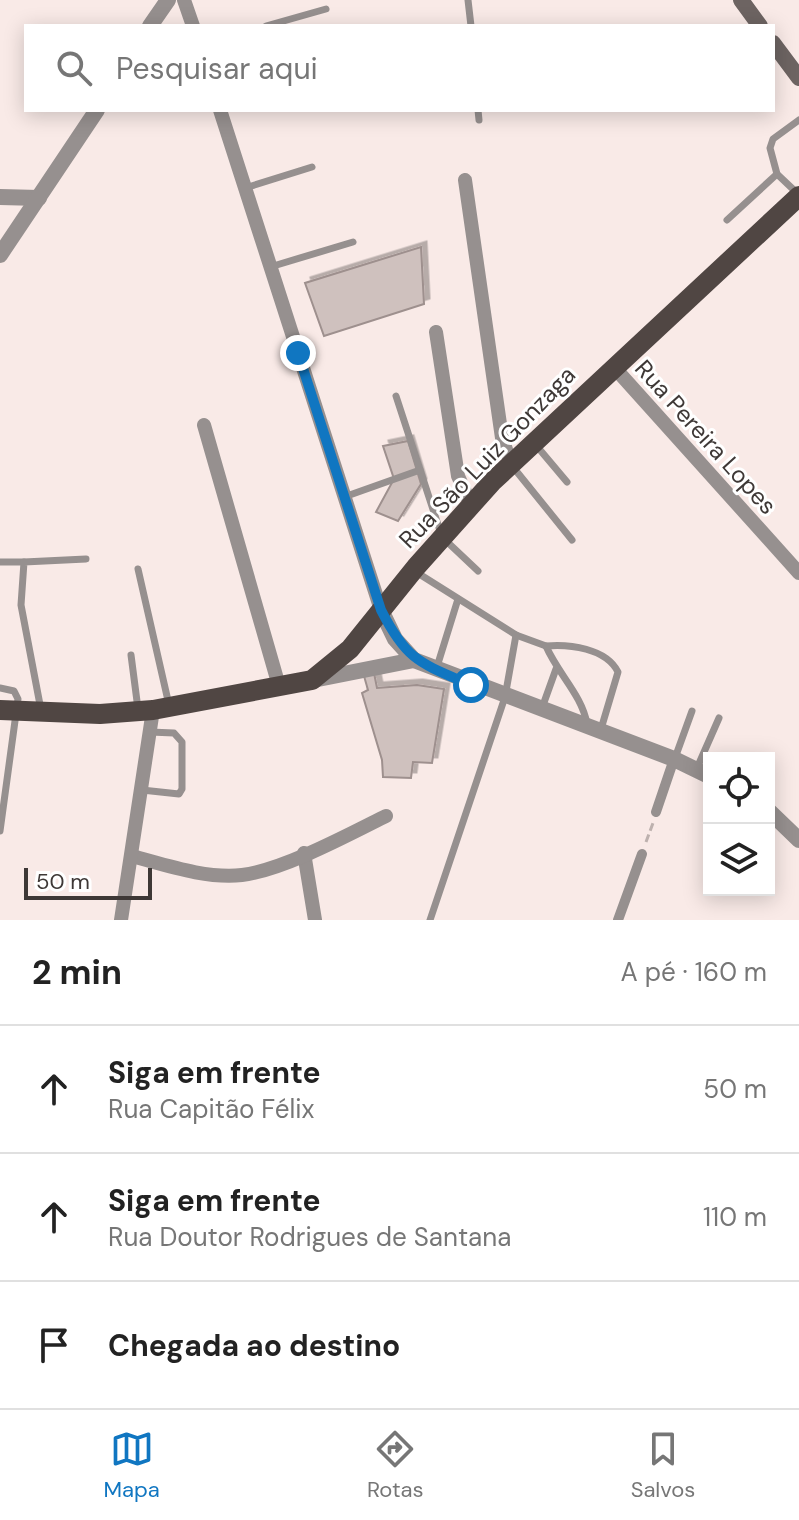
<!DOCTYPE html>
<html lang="pt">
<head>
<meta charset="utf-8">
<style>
	:root { --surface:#fff; --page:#f2f2f2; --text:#222; --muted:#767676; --line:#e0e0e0; --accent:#1076c1 }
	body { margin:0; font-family:"DM Sans",sans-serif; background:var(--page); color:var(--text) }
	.controls { position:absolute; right:24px; bottom:24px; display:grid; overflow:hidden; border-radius:0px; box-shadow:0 4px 20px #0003 }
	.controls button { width:72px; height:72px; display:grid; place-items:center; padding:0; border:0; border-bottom:2px solid var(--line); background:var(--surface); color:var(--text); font:40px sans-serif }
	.scale { position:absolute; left:24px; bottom:20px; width:128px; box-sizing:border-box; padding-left:8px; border:4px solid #3e3836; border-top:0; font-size:22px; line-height:28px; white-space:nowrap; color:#3e3836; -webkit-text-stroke:6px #fff; paint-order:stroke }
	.stop { position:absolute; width:24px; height:24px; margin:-18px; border:6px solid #1076c1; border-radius:50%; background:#fff }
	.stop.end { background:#1076c1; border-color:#fff; box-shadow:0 2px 8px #0008 }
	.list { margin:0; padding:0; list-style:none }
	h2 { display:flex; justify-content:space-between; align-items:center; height:104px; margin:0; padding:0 32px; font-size:34px }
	h2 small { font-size:26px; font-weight:400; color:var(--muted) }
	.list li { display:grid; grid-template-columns:52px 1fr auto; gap:24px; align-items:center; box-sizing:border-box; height:128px; padding:0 32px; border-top:2px solid var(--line) }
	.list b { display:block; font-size:30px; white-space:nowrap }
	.list p { margin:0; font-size:26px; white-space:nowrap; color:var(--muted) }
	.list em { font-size:26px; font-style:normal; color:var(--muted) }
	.icon { flex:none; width:44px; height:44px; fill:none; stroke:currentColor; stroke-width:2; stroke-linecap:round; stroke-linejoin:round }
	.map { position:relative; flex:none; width:799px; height:920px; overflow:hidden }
	.search { position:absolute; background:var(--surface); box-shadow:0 4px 20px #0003; left:24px; right:24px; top:24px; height:88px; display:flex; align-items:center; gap:20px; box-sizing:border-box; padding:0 28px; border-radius:0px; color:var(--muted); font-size:30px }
	.sheet { height:488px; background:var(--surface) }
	nav { display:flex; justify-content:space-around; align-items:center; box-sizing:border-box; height:112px; border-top:2px solid var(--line); background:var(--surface); font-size:22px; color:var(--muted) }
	nav a { display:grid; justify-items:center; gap:4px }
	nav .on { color:var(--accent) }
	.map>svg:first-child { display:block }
	.building { fill:#cfc1be; stroke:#9e908e; stroke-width:2; filter:url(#shadow) }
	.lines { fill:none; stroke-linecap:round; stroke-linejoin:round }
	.path { stroke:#bdb1ae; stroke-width:3; stroke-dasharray:8 4; stroke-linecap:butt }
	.service { stroke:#96908f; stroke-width:7 }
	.pedestrian { stroke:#96908f; stroke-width:10 }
	.minor { stroke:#96908f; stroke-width:14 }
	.tertiary { stroke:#96908f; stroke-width:16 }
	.secondary { stroke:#6d6462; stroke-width:16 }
	.primary { stroke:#504643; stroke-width:20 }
	.route { stroke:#1076c1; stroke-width:10 }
	.labels { text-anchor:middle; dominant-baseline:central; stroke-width:6; stroke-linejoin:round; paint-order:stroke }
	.street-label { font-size:24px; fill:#3e3836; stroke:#fff }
</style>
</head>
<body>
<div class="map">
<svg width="799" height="920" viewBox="0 0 799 920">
	<defs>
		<filter id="shadow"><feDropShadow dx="5.5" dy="-5.5" stdDeviation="0" flood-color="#0004"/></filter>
	</defs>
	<rect width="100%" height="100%" fill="#f9eae7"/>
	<g class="building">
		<polygon points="421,247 424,304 324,336 305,283"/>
		<polygon points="408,441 421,484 398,521 376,512 394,479 383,446"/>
		<polygon points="374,673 377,688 417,685 444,689 432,763 413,762 411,778 383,777 382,760 362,693 368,690 364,676"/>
	</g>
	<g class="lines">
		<polyline class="path" points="646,842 653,823"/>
		<g class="service">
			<polyline points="468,0 471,26"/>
			<polyline points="266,26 326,9"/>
			<polyline points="478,110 479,120"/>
			<polyline points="245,188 312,167"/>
			<polyline points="798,194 777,174 770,148 773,139 799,120"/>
			<polyline points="727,220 777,174"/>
			<polyline points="270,267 353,242"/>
			<polyline points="396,396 442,537 478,571"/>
			<polyline points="535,444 567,482"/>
			<polyline points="513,467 572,540"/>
			<polyline points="344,497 420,470"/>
			<polyline points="0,562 24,562"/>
			<polyline points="138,569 169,705"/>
			<path d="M416,572L516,635L546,646C558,674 582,695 587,724"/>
			<path d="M546,646C569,644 606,648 618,672L601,729"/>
			<polyline points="131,655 138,709"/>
			<polyline points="436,670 458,599"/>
			<polyline points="0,688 14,691 18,699 0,831"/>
			<polyline points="542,708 556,669"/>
			<polyline points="41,710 21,605 24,562 86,559"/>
			<polyline points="675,758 692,711"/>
			<polyline points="697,768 719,718"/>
			<polyline points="142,790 179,794 182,789 182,742 174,733 150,732"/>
			<polyline points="430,920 505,697 516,635"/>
		</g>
		<g class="pedestrian">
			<polyline points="656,812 674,759"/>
			<polyline points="618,920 642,854"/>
		</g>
		<g class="minor">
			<polyline points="184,0 193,26"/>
			<polyline points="220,110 381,610"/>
			<polyline points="465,180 502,438 511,464"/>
			<polyline points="436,332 458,476 471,505"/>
			<polyline points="613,366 799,573"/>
			<polyline points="204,425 279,686"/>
			<polyline points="304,853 315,920"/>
			<path d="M132,856C166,865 206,879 242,875C283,870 348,835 386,816"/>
			<polyline points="121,920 153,710"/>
		</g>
		<g class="tertiary">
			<polyline points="150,26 168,0"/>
			<polyline points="0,197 39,198"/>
			<polyline points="0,255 97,110"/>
			<polyline points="381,610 395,639 414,660 674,759 709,776"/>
			<polyline points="313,680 414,660"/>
			<polyline points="769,811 799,840"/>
		</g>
		<g class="secondary">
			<polyline points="741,0 760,26"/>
			<polyline points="773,43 799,78"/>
		</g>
		<polyline class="primary" points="0,710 100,714 153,710 312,680 350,649 416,567 492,482 799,196"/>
	</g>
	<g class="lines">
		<path class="route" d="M298,353L381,610C407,661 420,663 471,685"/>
	</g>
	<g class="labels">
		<g class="street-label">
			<text transform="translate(706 437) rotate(48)">Rua Pereira Lopes</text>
			<text transform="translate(487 457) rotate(-46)">Rua São Luiz Gonzaga</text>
		</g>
	</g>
</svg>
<div class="controls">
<button><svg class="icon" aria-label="locate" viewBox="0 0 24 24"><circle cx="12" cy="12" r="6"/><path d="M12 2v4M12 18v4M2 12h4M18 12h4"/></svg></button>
<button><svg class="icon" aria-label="layers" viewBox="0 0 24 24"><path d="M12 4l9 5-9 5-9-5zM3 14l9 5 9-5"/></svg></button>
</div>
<div class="scale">50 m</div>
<div class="stop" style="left:471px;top:685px"></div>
<div class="stop end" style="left:298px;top:353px"></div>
<div class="search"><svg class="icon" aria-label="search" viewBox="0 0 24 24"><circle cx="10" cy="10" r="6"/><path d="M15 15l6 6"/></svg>Pesquisar aqui</div>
</div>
<section class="sheet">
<h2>2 min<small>A pé · 160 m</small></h2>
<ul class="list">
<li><svg class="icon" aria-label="ahead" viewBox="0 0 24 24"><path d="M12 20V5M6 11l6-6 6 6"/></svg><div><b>Siga em frente</b><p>Rua Capitão Félix</p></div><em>50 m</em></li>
<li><svg class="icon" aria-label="ahead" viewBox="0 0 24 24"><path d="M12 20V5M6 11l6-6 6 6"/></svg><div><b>Siga em frente</b><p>Rua Doutor Rodrigues de Santana</p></div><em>110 m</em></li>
<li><svg class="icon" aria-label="arrive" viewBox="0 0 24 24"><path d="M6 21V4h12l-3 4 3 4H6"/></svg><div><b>Chegada ao destino</b></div></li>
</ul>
</section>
<nav>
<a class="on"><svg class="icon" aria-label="map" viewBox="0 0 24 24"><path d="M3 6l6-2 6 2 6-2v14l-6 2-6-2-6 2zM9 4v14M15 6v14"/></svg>Mapa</a>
<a><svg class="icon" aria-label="directions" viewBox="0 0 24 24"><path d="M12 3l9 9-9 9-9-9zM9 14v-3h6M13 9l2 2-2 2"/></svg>Rotas</a>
<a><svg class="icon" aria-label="saved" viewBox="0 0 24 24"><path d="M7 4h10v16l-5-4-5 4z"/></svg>Salvos</a>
</nav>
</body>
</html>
